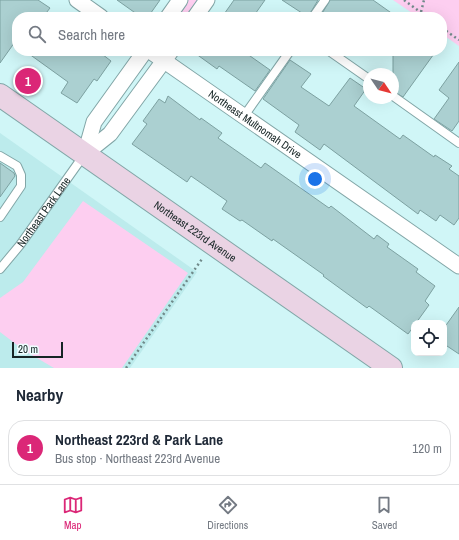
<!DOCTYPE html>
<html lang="en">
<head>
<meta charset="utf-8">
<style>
	:root { --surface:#fff; --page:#f2f2f3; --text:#1f2937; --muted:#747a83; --line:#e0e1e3; --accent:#db2777 }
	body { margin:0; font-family:"Archivo Narrow",sans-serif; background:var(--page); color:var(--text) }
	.controls { position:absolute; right:12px; bottom:12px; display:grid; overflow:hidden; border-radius:8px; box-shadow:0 4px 16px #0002 }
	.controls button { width:36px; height:36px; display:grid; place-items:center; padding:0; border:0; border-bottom:1px solid var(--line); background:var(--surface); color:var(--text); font:20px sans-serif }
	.compass { position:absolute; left:363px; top:68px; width:36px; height:36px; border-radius:50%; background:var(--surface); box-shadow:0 4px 16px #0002; rotate:125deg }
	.scale { position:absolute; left:12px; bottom:10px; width:51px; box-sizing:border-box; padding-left:4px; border:2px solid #162525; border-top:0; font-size:11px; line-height:14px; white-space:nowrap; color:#162525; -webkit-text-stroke:3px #effeff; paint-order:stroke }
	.you { position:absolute; left:315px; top:179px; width:14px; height:14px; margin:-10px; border:3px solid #fff; border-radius:50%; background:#1a73e8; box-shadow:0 0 0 6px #1a73e833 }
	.badge { display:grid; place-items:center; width:26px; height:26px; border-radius:50%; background:var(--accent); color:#fff; font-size:13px; font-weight:700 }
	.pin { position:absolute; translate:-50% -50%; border:2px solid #fff; box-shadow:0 1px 4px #0006 }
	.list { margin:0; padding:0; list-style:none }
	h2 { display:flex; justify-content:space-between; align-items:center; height:52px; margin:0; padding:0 16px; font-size:17px }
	h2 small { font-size:13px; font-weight:400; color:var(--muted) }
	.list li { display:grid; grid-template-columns:26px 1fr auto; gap:12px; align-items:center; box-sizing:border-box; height:56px; margin:0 8px 8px; padding:0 8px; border:1px solid var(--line); border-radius:16px }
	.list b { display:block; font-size:15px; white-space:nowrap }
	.list p { margin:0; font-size:13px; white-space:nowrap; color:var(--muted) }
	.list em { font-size:13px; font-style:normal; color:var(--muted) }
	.icon { flex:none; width:22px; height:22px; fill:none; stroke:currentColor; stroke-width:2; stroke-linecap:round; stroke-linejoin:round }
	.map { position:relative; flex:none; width:459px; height:368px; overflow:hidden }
	.search { position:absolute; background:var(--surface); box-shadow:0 4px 16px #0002; left:12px; right:12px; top:12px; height:44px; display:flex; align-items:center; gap:10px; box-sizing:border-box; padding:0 14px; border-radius:16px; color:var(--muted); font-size:15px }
	.sheet { height:116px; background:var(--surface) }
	nav { display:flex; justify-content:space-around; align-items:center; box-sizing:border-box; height:56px; border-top:1px solid var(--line); background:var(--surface); font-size:11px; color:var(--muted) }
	nav a { display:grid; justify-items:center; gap:2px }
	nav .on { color:var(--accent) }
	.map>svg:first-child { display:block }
	.built { fill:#bcebec }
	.green { fill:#fdcef0 }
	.building { fill:#abd0d1; stroke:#7da1a1 }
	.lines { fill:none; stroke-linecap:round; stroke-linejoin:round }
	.lane-casing { stroke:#82a6a7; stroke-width:10 }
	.street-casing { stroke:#82a6a7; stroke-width:17 }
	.secondary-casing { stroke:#82a6a7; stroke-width:24 }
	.path { stroke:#708a8a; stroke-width:2.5; stroke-dasharray:2 3; stroke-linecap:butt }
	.lane { stroke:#fff; stroke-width:8 }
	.street { stroke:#fff; stroke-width:15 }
	.secondary { stroke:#ead3e4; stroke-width:22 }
	.labels { text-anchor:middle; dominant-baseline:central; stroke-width:3.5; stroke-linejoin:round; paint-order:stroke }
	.street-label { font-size:11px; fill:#162525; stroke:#effeff }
</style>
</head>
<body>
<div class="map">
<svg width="459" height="368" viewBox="0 0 459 368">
	<rect width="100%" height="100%" fill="#d0f6f7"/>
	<polygon class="built" points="0,133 197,272 130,368 0,368"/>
	<g class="green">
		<polygon points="185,0 198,0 186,17 173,17"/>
		<polygon points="393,0 459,0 459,46 442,34 442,17 418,17"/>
		<polygon points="83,201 188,273 122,368 54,368 25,351 0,332 0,298 23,282"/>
	</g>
	<g class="building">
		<polygon points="0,0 38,0 50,8 43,17 17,17 17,39 0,63"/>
		<polygon points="117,0 160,0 148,17 141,17"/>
		<polygon points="234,0 265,0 253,17 222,17"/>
		<polygon points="282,0 318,0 308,17"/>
		<polygon points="330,0 373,0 397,17 320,17"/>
		<polygon points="25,51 98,51 111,61 97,81 94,79 77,103 61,93 68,82"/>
		<polygon points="192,51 243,51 270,70 255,91 219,66 217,69"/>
		<polygon points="393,51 436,51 403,97 393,91"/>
		<polygon points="290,60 311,74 301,87 329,106 350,78 366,89 354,106 400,139 403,135 434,157 435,155 452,166 449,169 459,176 459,218 454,225 440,215 436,221 420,210 418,214 324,144 320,150 295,132 299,125 263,99"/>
		<polygon points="459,62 459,121 452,131 434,119 449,98 439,90"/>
		<polygon points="168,96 200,120 201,118 222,133 218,138 261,168 265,163 329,208 331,206 374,239 377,235 389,244 387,247 418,269 416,272 435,286 425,301 429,305 416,323 414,323 414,326 408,334 369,306 367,308 323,276 324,275 273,239 272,241 242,220 240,221 222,209 227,201 191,176 187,182 132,144 147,124 143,121 159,99 165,103"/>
		<polygon points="0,163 14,173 15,176 0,197"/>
		<polygon points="459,307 459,354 444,344 444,328"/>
	</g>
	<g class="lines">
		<defs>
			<g id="lane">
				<polyline points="313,17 325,0"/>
				<polyline points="329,51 369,79"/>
				<polyline points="393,96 459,143"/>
				<polyline points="244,116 290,51"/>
				<polyline points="0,156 17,166 21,175 21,186 0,217"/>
				<path id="s1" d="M0,269L20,245L84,155"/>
			</g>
			<g id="street">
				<polyline points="77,0 101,17"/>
				<polyline points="168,17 180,0"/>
				<polyline points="195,17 207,0"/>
				<path id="s2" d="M150,51L459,266"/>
				<polyline points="85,154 110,134 171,51"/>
				<polyline points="85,154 94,122 145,51"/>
			</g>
			<g id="secondary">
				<path id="s3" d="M0,95L391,368"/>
			</g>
		</defs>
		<use href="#lane" class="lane-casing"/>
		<use href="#street" class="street-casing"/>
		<use href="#secondary" class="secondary-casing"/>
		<g class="path">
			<polyline points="404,0 427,17"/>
			<polyline points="421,12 424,0"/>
			<polyline points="442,28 459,40"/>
			<polyline points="126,368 202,259"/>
		</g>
		<use href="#lane" class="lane"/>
		<use href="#street" class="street"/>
		<use href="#secondary" class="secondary"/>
	</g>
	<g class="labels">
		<g class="street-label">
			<text stroke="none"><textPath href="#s2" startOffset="128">Northeast Multnomah Drive</textPath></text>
			<text stroke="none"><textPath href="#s1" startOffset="72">Northeast Park Lane</textPath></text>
			<text stroke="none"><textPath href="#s3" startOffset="238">Northeast 223rd Avenue</textPath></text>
		</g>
	</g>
</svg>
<div class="controls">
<button><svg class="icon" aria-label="locate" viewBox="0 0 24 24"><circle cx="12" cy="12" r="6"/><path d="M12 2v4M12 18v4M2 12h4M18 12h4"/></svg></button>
</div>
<svg class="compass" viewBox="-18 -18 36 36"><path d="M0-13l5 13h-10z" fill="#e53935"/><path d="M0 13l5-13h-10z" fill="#747a83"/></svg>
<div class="scale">20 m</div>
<div class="you"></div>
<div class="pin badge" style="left:28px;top:81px">1</div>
<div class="search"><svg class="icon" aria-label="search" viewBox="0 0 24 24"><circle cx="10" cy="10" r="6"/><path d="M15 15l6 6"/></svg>Search here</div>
</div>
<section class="sheet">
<h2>Nearby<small></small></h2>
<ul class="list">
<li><span class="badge">1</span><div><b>Northeast 223rd &amp; Park Lane</b><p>Bus stop · Northeast 223rd Avenue</p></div><em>120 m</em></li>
</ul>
</section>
<nav>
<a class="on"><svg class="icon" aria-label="map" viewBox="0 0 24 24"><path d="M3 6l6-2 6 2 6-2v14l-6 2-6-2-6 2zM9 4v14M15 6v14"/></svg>Map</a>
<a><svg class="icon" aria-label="directions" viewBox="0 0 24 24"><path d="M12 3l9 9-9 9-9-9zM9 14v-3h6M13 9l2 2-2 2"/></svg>Directions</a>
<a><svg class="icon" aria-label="saved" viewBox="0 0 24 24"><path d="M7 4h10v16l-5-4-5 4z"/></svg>Saved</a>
</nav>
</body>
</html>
